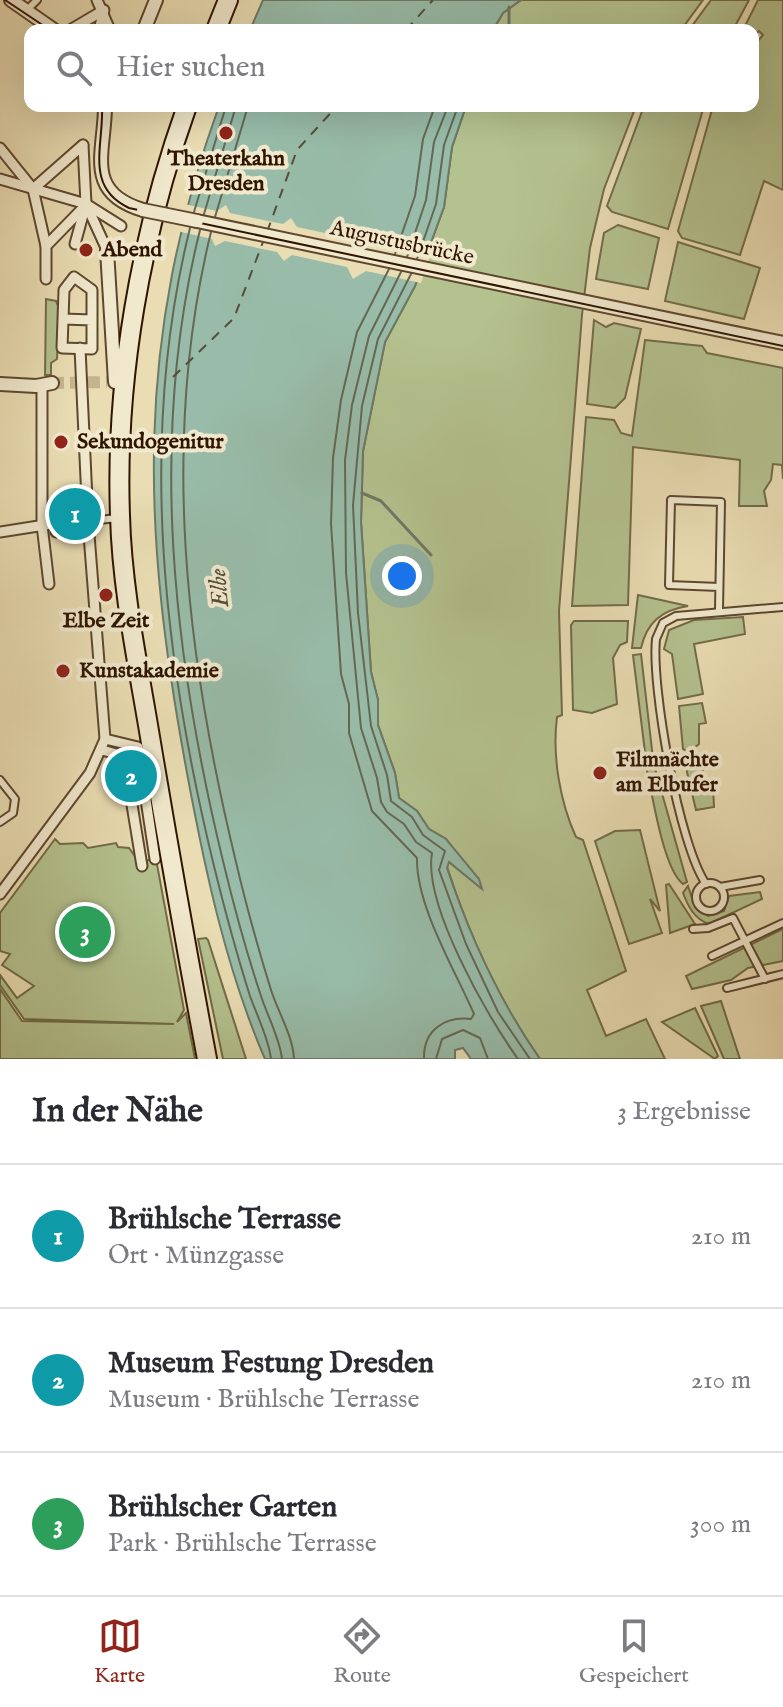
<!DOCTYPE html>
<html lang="de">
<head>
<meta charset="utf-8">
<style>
	:root { --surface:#fff; --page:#f7f7f7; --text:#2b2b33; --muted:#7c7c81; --line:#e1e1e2; --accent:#8f2418 }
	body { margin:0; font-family:"IM FELL English",serif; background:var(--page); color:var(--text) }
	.you { position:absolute; left:402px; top:576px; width:28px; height:28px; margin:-20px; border:6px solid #fff; border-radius:50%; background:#1a73e8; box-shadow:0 0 0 12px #1a73e833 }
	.badge { display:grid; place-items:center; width:52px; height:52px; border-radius:50%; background:var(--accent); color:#fff; font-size:26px; font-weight:700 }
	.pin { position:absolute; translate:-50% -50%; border:4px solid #fff; box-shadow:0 2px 8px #0006 }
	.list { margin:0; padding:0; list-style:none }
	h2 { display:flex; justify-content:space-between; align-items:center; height:104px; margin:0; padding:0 32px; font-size:34px }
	h2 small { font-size:26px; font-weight:400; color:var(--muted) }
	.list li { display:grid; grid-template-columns:52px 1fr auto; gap:24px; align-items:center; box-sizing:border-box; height:144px; padding:0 32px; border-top:2px solid var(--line) }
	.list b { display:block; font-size:30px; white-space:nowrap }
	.list p { margin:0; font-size:26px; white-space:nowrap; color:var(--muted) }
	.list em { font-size:26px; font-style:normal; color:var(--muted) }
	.icon { flex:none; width:44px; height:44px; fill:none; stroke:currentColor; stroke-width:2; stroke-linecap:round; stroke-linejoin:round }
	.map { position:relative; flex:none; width:783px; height:1059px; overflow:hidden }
	.search { position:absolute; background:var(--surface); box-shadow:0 8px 32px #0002; left:24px; right:24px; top:24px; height:88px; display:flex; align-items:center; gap:20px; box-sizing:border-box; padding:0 28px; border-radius:16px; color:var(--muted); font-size:30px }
	.sheet { height:536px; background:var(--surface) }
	nav { display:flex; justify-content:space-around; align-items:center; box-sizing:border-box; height:112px; border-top:2px solid var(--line); background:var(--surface); font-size:22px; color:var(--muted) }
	nav a { display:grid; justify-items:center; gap:4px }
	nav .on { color:var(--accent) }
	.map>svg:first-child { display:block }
	.green { fill:#b4c28f; stroke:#726c48; stroke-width:2 }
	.water { fill:#98bca9; stroke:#6e7966; stroke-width:2 }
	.pier { fill:#eaddb3 }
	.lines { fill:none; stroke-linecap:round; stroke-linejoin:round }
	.shore { stroke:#646855; stroke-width:2 }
	.stream { stroke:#6e7966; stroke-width:3 }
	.ferry { stroke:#544f3c; stroke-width:2; stroke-dasharray:10 8; stroke-linecap:butt }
	.minor-tunnel { stroke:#c5b58f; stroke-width:12; stroke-dasharray:12 6; stroke-linecap:butt }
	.service-casing { stroke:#5e472e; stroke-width:10 }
	.pedestrian-casing { stroke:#5e472e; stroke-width:13 }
	.minor-casing { stroke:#5e472e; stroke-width:16 }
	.secondary-casing { stroke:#301501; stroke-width:22 }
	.service { stroke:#f1e9ce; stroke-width:6 }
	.pedestrian { stroke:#f1e9ce; stroke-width:9 }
	.minor { stroke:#f1e9ce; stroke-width:12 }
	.secondary { stroke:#f1e9ce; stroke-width:18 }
	.tram { stroke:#301501; stroke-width:2 }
	.minor-bridge-casing { stroke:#5e472e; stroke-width:16; stroke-linecap:butt }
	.minor-bridge { stroke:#f1e9ce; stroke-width:12 }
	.poi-dot { fill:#8f2418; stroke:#f1e9ce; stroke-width:3 }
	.labels { text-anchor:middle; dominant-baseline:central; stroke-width:8; stroke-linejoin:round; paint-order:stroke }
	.poi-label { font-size:22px; font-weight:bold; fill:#301501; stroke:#f1e9ce; text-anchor:start }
	.street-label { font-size:22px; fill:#301501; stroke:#f1e9ce }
	.water-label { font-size:24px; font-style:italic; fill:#544f3c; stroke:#f1e9ce }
</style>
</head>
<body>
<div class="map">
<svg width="783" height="1059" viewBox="0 0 783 1059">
	<rect width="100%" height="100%" fill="#eaddb3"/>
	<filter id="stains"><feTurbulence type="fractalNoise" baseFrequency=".0025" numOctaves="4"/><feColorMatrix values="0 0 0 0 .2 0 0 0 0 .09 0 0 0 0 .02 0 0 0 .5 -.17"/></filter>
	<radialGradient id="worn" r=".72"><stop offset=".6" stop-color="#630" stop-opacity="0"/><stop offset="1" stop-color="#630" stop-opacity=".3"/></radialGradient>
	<g class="green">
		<polygon points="521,0 703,0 681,30 493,30 503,13"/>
		<polygon points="711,0 749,0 733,30 689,30"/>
		<polygon points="758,0 783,0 783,190 764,181 740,255 682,238 678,231 713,106 753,106 753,36 758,41 763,35 759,31 753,36 753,30 743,30"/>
		<path d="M466,106H636L604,189L590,248L582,315L559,611L562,715L557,717C552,756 560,802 576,837L583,840L626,971L587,990L606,1036L646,1019L665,1059H540C498,999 470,937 447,867L449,862L481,888L446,839L429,829L417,811L399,798L395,773L378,725V700L371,672L361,522L363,451L385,342L415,286L444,207L452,147Z"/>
		<polygon points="644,106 704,106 668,229 612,212 607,206"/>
		<polygon points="618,225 659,238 648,289 596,279 604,233"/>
		<polygon points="678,242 760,268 744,319 665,301"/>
		<polygon points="46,299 56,301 59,308 57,359 51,363 51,375 45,375"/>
		<polygon points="594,320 606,327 614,323 641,329 625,398 615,408 587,404"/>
		<polygon points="645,340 702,346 707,353 783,368 783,479 782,465 773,464 771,480 764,491 767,506 739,506 740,460 633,447 628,605 572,606 586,417 614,420 621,433 632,436"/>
		<path d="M638,595L688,606C662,610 647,622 641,648H632Z"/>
		<polygon points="743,617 745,634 694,644 703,694 678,699 672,654 664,649 669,630 694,620"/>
		<polygon points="574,621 628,621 627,642 620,645 613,658 617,704 592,713 573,710 571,625"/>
		<polygon points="641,654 653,759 646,760 633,655"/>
		<polygon points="702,703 706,723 699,724 699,744 689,752 683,749 679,706"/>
		<polygon points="690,762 695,768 702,768 707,787 713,787 714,807 696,810 686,768"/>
		<path d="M654,765L687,882L683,884C663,869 652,792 646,766Z"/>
		<polygon points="640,830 660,911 650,899 662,933 629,944 595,841 615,831"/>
		<polygon points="55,839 60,844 83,843 88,848 116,843 118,847 129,848 142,866 142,861 156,859 184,1010 177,1022 186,1013 195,1059 0,1059 0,989 22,1021 174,1024 24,1019 0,985 0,975 17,998 34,986 2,965 10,954 0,951 0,913"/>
		<polygon points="669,884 695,924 670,933 666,885"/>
		<path d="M688,886L695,907L708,916L724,911L729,896L760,892L762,899L709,924C694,919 688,906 683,893Z"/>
		<polygon points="783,929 783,961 748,968 731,980 692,989 686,976"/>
		<polygon points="206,938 208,940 246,1059 223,1059 198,939"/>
		<polygon points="721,1001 740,1059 724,1059 701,1006"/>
		<polygon points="695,1008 718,1056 715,1059 662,1022"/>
	</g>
	<g class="water">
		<polygon points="263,0 521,0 503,13 493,30 250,30"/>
		<path d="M219,106H466L452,147L444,207L415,286L385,342L363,451L361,522L371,672L378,700V725L395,773L399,798L417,811L429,829L446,839L479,879L482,889L449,862L447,868C470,937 498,999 540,1059H471L463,1048L455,1050V1059H265C226,969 205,870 187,773C142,531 134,342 219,106Z"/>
	</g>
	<polygon class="pier" points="184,204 217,211 226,205 230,213 283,224 291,218 297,227 353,239 366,230 371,242 427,254 433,248 421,283 366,271 353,279 347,267 292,255 284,261 277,252 225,241 215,246 212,239 177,231"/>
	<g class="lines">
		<g class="shore">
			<polyline points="194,212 226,106"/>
			<polyline points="204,214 236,106"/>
			<polyline points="215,217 248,106"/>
			<path d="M190,228C138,437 163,655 213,862C224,907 236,952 250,996C257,1016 269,1039 271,1059"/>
			<path d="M200,230C148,438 173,655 223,861C234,907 246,951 261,996C267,1015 280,1039 282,1059"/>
			<path d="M211,232C160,440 186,656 236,862C246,905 258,948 271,990C278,1012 293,1036 294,1059"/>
			<polyline points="395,254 415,196 423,139 435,106"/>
			<polyline points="407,257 426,200 434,142 448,106"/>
			<polyline points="417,259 436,204 444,145 458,106"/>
			<path d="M389,269L357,332L341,400L333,458L331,524L341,674L349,704V733L372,811L417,858C416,906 455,970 474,1014L471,1019C445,1016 423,1030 424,1059"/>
			<path d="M401,272L369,336L352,405L345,460L346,573L361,728L377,778L381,802L387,812L404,824L416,842L432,853C423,905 487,1015 518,1059"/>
			<polyline points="411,274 378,339 362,406 353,505 358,613 371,726 387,775 391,801 412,817 423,835 445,851 439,870 466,944 498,1012 530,1059"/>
			<polyline points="436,1059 442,1039 463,1030 480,1038 488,1059"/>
		</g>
		<g class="stream">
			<polyline points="509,7 509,30"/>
			<polyline points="362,493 381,501 431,555"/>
		</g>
		<g class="ferry">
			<polyline points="406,30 433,0"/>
			<polyline points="267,232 297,150 337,106"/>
			<polyline points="173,377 234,318 263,242"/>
		</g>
		<polyline class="minor-tunnel" points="52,383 107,382"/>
		<defs>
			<g id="service">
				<polyline points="28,9 37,0"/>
				<polyline points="98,520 118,518"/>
				<polyline points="719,610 721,502 671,500 669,585 719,587"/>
				<polyline points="0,780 15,799 13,813 0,822"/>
				<circle cx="710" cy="897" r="14"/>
				<path d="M706,884C679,845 651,686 656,639L663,623L676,616L783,607"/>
				<polyline points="720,887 760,880"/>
				<polyline points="693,929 708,928 733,918 765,979"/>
				<polyline points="712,956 783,923"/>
				<polyline points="727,988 783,974"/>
			</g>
			<g id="pedestrian">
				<polyline points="97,0 110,30"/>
				<polyline points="70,30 104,10 99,30"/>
				<polyline points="0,148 33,189 46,246"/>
				<polyline points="0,179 86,204 121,226"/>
				<polyline points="33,189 83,145"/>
				<polyline points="86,204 107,250"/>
				<polyline points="75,244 86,204 83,145"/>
				<polyline points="46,279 46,246 84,207"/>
				<polyline points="63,319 64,290 74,277 92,290 92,349 62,348 63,319 92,320"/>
				<polyline points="42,386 42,525 49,584"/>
				<polyline points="54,513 56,532"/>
				<polyline points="67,525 88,522"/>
				<polyline points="0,532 64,522"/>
				<polyline points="105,739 138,747 155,859"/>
				<polyline points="102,750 124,756 142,866"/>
				<polyline points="131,773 131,757"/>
				<polyline points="0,894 90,773 105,739 88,522 80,348"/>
			</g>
			<g id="minor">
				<polyline points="11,0 54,30"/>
				<polyline points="144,30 156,0"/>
				<path d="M105,106C105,152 83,192 143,210"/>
				<polyline points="197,221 783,343"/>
				<polyline points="107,250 115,382"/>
				<polyline points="0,384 36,386 52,383"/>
			</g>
			<g id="secondary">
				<polyline points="216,30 228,0"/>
				<path d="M187,106C141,235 115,378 120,516C122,590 138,664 150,737C168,845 187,952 207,1059"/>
			</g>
		</defs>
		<use href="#service" class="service-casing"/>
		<use href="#pedestrian" class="pedestrian-casing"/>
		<use href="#minor" class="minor-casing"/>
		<use href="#secondary" class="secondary-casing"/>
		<use href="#service" class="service"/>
		<use href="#pedestrian" class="pedestrian"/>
		<use href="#minor" class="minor"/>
		<use href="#secondary" class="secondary"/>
		<g class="tram">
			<polyline points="5,0 50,30"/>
			<path d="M102,106C104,145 84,187 129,208L783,346"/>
		</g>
		<defs>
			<polyline id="minor-bridge" points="143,210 197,221"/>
		</defs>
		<use href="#minor-bridge" class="minor-bridge-casing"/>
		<use href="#minor-bridge" class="minor-bridge"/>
	</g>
	<g class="poi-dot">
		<circle cx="226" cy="133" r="8"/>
		<circle cx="86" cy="250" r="8"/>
		<circle cx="61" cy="442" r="8"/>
		<circle cx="106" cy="595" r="8"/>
		<circle cx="63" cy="671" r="8"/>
		<circle cx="600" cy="773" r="8"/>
	</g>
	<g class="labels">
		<g class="poi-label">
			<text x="226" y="159" text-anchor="middle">Theaterkahn<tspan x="226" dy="25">Dresden</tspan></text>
			<text x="102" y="250">Abend</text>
			<text x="77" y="442">Sekundogenitur</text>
			<text x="106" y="621" text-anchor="middle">Elbe Zeit</text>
			<text x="79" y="671">Kunstakademie</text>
			<text x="616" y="760">Filmnächte<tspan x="616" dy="25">am Elbufer</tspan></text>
		</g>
		<g class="street-label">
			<text transform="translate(402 243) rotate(12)">Augustusbrücke</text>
		</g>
		<g class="water-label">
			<text transform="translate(220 588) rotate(-95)">Elbe</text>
		</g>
	</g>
	<rect width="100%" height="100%" filter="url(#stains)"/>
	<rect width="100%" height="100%" fill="url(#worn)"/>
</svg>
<div class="you"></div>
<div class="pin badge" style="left:75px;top:514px;background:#0f9aa8">1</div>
<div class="pin badge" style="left:131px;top:776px;background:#0f9aa8">2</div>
<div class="pin badge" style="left:85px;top:932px;background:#2e9e5b">3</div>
<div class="search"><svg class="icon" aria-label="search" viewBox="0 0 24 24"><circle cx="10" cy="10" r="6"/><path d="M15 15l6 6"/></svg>Hier suchen</div>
</div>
<section class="sheet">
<h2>In der Nähe<small>3 Ergebnisse</small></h2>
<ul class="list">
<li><span class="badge" style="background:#0f9aa8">1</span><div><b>Brühlsche Terrasse</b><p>Ort · Münzgasse</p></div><em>210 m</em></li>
<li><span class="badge" style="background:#0f9aa8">2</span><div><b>Museum Festung Dresden</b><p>Museum · Brühlsche Terrasse</p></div><em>210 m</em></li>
<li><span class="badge" style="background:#2e9e5b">3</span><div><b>Brühlscher Garten</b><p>Park · Brühlsche Terrasse</p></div><em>300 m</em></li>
</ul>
</section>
<nav>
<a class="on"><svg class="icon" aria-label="map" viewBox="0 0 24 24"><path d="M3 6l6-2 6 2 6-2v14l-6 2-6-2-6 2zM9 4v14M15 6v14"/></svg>Karte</a>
<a><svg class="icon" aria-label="directions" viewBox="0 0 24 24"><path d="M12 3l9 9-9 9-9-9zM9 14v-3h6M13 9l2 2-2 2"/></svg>Route</a>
<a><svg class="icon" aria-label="saved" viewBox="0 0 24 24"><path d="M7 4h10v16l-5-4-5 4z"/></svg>Gespeichert</a>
</nav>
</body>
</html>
